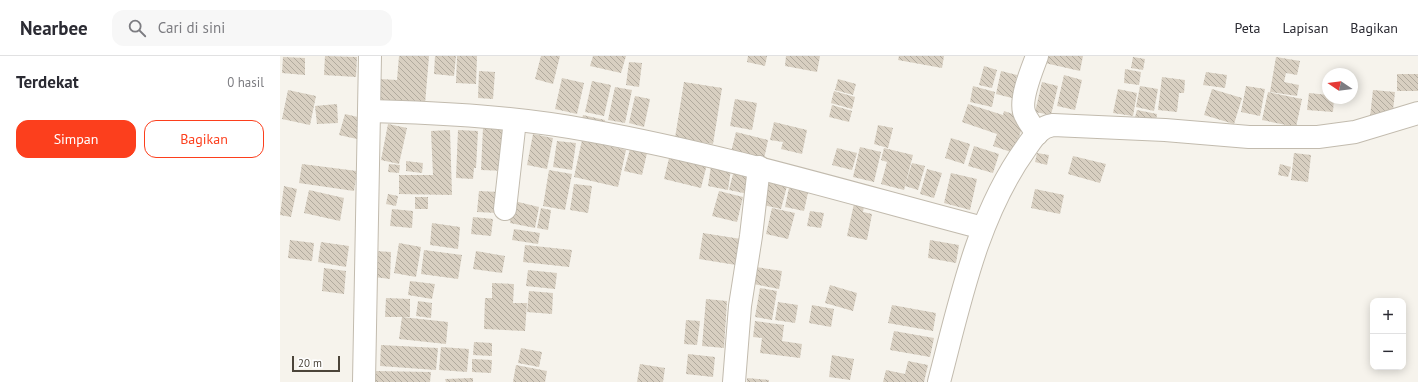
<!DOCTYPE html>
<html lang="id">
<head>
<meta charset="utf-8">
<style>
	:root { --surface:#fff; --page:#f7f7f7; --text:#2b2b33; --muted:#7c7c81; --line:#e1e1e2; --accent:#fc3f1d }
	body { margin:0; font-family:"PT Sans",sans-serif; background:var(--page); color:var(--text) }
	.controls { position:absolute; right:12px; bottom:12px; display:grid; overflow:hidden; border-radius:8px; box-shadow:0 2px 10px #0003 }
	.controls button { width:36px; height:36px; display:grid; place-items:center; padding:0; border:0; border-bottom:1px solid var(--line); background:var(--surface); color:var(--text); font:20px sans-serif }
	.compass { position:absolute; left:1042px; top:12px; width:36px; height:36px; border-radius:50%; background:var(--surface); box-shadow:0 2px 10px #0003; rotate:283deg }
	.scale { position:absolute; left:12px; bottom:10px; width:48px; box-sizing:border-box; padding-left:4px; border:2px solid #4b4439; border-top:0; font-size:11px; line-height:14px; white-space:nowrap; color:#4b4439; -webkit-text-stroke:3px #fff; paint-order:stroke }
	.list { margin:0; padding:0; list-style:none }
	h2 { display:flex; justify-content:space-between; align-items:center; height:52px; margin:0; padding:0 16px; font-size:17px }
	h2 small { font-size:13px; font-weight:400; color:var(--muted) }
	.actions { display:flex; gap:8px; padding:12px 16px }
	.actions a { flex:1; padding:9px 0; border:1px solid var(--accent); border-radius:12px; text-align:center; font-size:14px; color:var(--accent) }
	.actions .main { background:var(--accent); color:#fff }
	.icon { flex:none; width:22px; height:22px; fill:none; stroke:currentColor; stroke-width:2; stroke-linecap:round; stroke-linejoin:round }
	.map { position:relative; flex:none; width:1138px; height:326px; overflow:hidden }
	header { display:flex; align-items:center; gap:24px; box-sizing:border-box; height:56px; padding:0 20px; background:var(--surface); border-bottom:1px solid var(--line) }
	header strong { font-size:19px }
	nav { display:flex; gap:22px; margin-inline-start:auto; font-size:14px }
	.search { width:280px; height:36px; background:var(--page); display:flex; align-items:center; gap:10px; box-sizing:border-box; padding:0 14px; border-radius:12px; color:var(--muted); font-size:15px }
	main { display:flex }
	aside { flex:1; background:var(--surface) }
	.map>svg:first-child { display:block }
	.building { fill:url(#building-back-hatch) }
	.lines { fill:none; stroke-linecap:round; stroke-linejoin:round }
	.minor-casing { stroke:#c2bbae; stroke-width:24 }
	.minor { stroke:#fff; stroke-width:22 }
</style>
</head>
<body>
<header>
<strong>Nearbee</strong>
<div class="search"><svg class="icon" aria-label="search" viewBox="0 0 24 24"><circle cx="10" cy="10" r="6"/><path d="M15 15l6 6"/></svg>Cari di sini</div>
<nav><a>Peta</a><a>Lapisan</a><a>Bagikan</a></nav>
</header>
<main>
<aside>
<h2>Terdekat<small>0 hasil</small></h2>
<ul class="list">
</ul>
<div class="actions"><a class="main">Simpan</a><a>Bagikan</a></div>
</aside>
<div class="map">
<svg width="1138" height="326" viewBox="0 0 1138 326">
	<defs>
		<pattern id="building-back-hatch" width="6" height="6" patternUnits="userSpaceOnUse"><rect width="6" height="6" fill="#d8cfc1"/><path d="M-1 5l2 2M0 0l6 6M5-1l2 2" fill="none" stroke="#b1aa9e"/></pattern>
	</defs>
	<rect width="100%" height="100%" fill="#f6f3ec"/>
	<g class="building">
		<polygon points="45,0 77,1 76,21 44,19"/>
		<polygon points="119,0 149,0 145,48 98,44 100,23 117,24"/>
		<polygon points="155,0 176,0 174,20 154,18"/>
		<polygon points="177,0 197,0 196,28 176,27"/>
		<polygon points="261,0 280,0 273,28 255,23"/>
		<polygon points="313,0 346,0 341,17 310,10"/>
		<polygon points="468,0 487,0 485,10 467,6"/>
		<polygon points="506,0 540,0 537,16 505,10"/>
		<polygon points="619,0 664,0 662,12 618,4"/>
		<polygon points="767,0 803,0 800,15 765,7"/>
		<polygon points="3,1 25,2 25,19 2,17"/>
		<polygon points="853,1 865,3 863,14 851,12"/>
		<polygon points="996,1 1020,5 1017,19 1006,17 1004,26 1019,29 1017,40 990,36"/>
		<polygon points="349,6 362,7 359,31 346,29"/>
		<polygon points="704,10 717,14 712,32 699,29"/>
		<polygon points="845,13 861,16 859,29 844,27"/>
		<polygon points="199,15 215,16 213,43 198,42"/>
		<polygon points="721,15 737,19 732,42 716,38"/>
		<polygon points="926,16 947,19 945,32 923,29"/>
		<rect x="1117" y="18" width="21" height="17"/>
		<polygon points="784,19 802,24 795,54 777,50"/>
		<polygon points="882,21 905,24 904,37 899,37 897,56 878,54"/>
		<polygon points="282,22 304,27 297,58 275,53"/>
		<polygon points="558,23 576,28 573,39 555,34"/>
		<polygon points="312,25 331,29 324,60 305,56"/>
		<polygon points="404,26 442,32 433,88 395,82"/>
		<polygon points="762,26 778,30 771,59 755,56"/>
		<polygon points="693,30 715,36 712,51 690,46"/>
		<polygon points="860,30 878,33 874,55 856,51"/>
		<polygon points="966,30 985,33 980,60 961,56"/>
		<polygon points="335,31 352,34 345,67 328,64"/>
		<polygon points="838,33 857,37 853,60 833,57"/>
		<polygon points="932,33 962,42 954,68 924,59"/>
		<polygon points="8,34 36,40 30,69 2,63"/>
		<polygon points="1093,34 1115,36 1112,63 1090,61"/>
		<polygon points="554,35 575,41 572,53 551,47"/>
		<polygon points="988,36 1022,43 1016,71 982,64"/>
		<polygon points="1029,37 1048,39 1048,42 1054,42 1053,56 1027,54"/>
		<polygon points="355,40 370,43 364,71 349,67"/>
		<polygon points="455,43 477,47 472,74 450,70"/>
		<polygon points="57,48 58,67 37,68 35,50"/>
		<polygon points="688,48 723,59 724,55 745,62 734,97 713,90 717,78 682,66"/>
		<polygon points="552,49 572,55 569,66 549,61"/>
		<polygon points="857,54 877,58 876,65 855,61"/>
		<polygon points="65,58 82,62 77,83 59,79"/>
		<polygon points="303,59 325,64 324,72 301,67"/>
		<polygon points="494,66 527,74 522,98 501,93 503,86 490,84"/>
		<polygon points="108,68 127,72 119,108 101,104"/>
		<polygon points="598,69 613,72 608,92 594,88"/>
		<polygon points="203,72 228,73 226,115 201,114"/>
		<polygon points="170,74 172,139 119,138 119,119 153,119 151,75"/>
		<polygon points="178,74 198,75 196,112 194,112 193,123 176,122"/>
		<polygon points="456,76 488,84 484,103 451,96"/>
		<polygon points="253,78 273,82 267,113 247,109"/>
		<polygon points="671,82 690,88 684,108 665,102"/>
		<polygon points="302,84 346,94 338,131 294,121"/>
		<polygon points="277,85 296,87 292,114 273,111"/>
		<polygon points="694,90 719,98 713,117 688,110"/>
		<polygon points="580,91 601,96 594,126 573,121"/>
		<polygon points="557,92 577,97 572,114 552,109"/>
		<polygon points="604,92 633,99 624,134 601,128 607,106 601,104"/>
		<polygon points="350,93 367,97 362,119 344,115"/>
		<polygon points="391,94 428,104 421,132 384,123"/>
		<polygon points="757,97 769,99 767,109 755,106"/>
		<polygon points="1014,97 1031,99 1028,126 1011,124"/>
		<polygon points="793,100 826,108 820,127 788,118"/>
		<polygon points="126,105 143,107 142,117 126,115"/>
		<polygon points="632,107 645,110 638,134 625,130"/>
		<polygon points="22,108 77,115 74,135 19,127"/>
		<polygon points="109,108 120,109 119,117 108,116"/>
		<polygon points="1000,108 1011,111 1008,121 998,119"/>
		<polygon points="431,110 451,113 448,134 428,130"/>
		<polygon points="455,110 474,114 468,138 449,134"/>
		<polygon points="647,113 662,117 654,142 640,138"/>
		<polygon points="269,114 292,118 285,154 263,150"/>
		<polygon points="671,117 697,123 690,154 664,147"/>
		<polygon points="488,126 507,130 501,153 483,149"/>
		<polygon points="510,127 529,132 524,155 505,151"/>
		<polygon points="294,128 312,130 308,157 290,154"/>
		<polygon points="4,130 17,133 11,161 0,159"/>
		<polygon points="755,133 784,139 780,158 751,152"/>
		<polygon points="29,134 64,142 60,165 24,157"/>
		<polygon points="199,135 219,136 218,157 197,156"/>
		<polygon points="439,135 463,141 457,166 432,160"/>
		<polygon points="108,138 118,140 116,150 106,148"/>
		<rect x="135" y="141" width="13" height="12"/>
		<polygon points="575,143 585,145 583,156 592,158 587,184 567,180"/>
		<polygon points="234,145 259,151 255,172 230,167"/>
		<polygon points="261,152 271,154 268,174 257,172"/>
		<polygon points="492,152 515,157 508,183 486,178"/>
		<polygon points="112,153 133,155 132,172 110,170"/>
		<polygon points="530,155 544,157 541,172 527,170"/>
		<polygon points="193,161 213,163 211,180 191,178"/>
		<polygon points="152,167 180,171 178,193 150,189"/>
		<polygon points="234,173 260,177 258,188 232,184"/>
		<polygon points="423,177 461,183 456,209 419,203"/>
		<polygon points="10,184 34,187 32,205 8,202"/>
		<polygon points="650,184 679,189 676,207 648,202"/>
		<polygon points="41,186 69,190 66,211 38,206"/>
		<polygon points="119,187 141,191 136,221 114,217"/>
		<polygon points="245,189 292,194 289,211 243,206"/>
		<polygon points="144,194 182,199 178,223 141,218"/>
		<polygon points="96,195 111,196 110,223 94,221"/>
		<polygon points="196,195 225,200 222,217 193,213"/>
		<polygon points="476,211 502,215 499,233 473,228"/>
		<polygon points="44,212 66,215 64,238 42,235"/>
		<polygon points="248,214 277,217 275,233 246,230"/>
		<polygon points="130,225 155,228 152,243 128,239"/>
		<polygon points="212,227 234,228 233,247 247,247 245,275 204,273 205,242 212,242"/>
		<polygon points="550,229 577,237 573,255 545,247"/>
		<polygon points="480,232 497,235 492,264 475,261"/>
		<polygon points="249,235 273,237 272,258 247,256"/>
		<polygon points="106,242 130,243 130,261 105,261"/>
		<polygon points="426,243 447,245 444,292 422,290"/>
		<polygon points="138,245 152,247 151,262 136,260"/>
		<polygon points="498,246 518,249 515,267 495,264"/>
		<polygon points="532,249 554,253 551,271 529,267"/>
		<polygon points="612,249 656,257 653,275 608,267"/>
		<polygon points="122,261 168,266 166,288 119,283"/>
		<polygon points="406,264 420,265 417,289 404,288"/>
		<polygon points="475,265 504,269 502,285 522,288 520,302 480,297 482,282 473,281"/>
		<polygon points="614,275 654,282 650,301 610,294"/>
		<polygon points="194,286 212,287 212,300 193,299"/>
		<polygon points="101,289 158,292 156,314 100,310"/>
		<polygon points="161,291 189,293 187,316 159,314"/>
		<polygon points="241,292 262,296 259,311 238,307"/>
		<polygon points="408,298 435,301 433,321 406,318"/>
		<polygon points="552,299 574,303 570,324 549,321"/>
		<polygon points="192,303 212,304 211,317 192,316"/>
		<polygon points="628,305 648,309 644,326 603,326 606,314 625,318"/>
		<polygon points="360,308 385,312 383,326 357,326"/>
		<polygon points="236,309 267,315 265,326 233,326"/>
		<polygon points="95,315 151,316 150,326 94,326"/>
		<polygon points="193,322 193,326 166,326 165,323"/>
		<polygon points="467,322 489,324 489,326 467,326"/>
	</g>
	<g class="lines">
		<defs>
			<g id="minor">
				<path d="M90,55C164,57 239,61 312,75C444,99 573,138 703,172"/>
				<path d="M757,78C753,71 746,63 744,56C740,41 752,14 757,0"/>
				<polyline points="225,153 235,64"/>
				<polyline points="84,326 90,0"/>
				<polyline points="454,326 460,250 471,180 479,111"/>
				<path d="M659,326C680,246 697,160 746,92C753,82 759,71 773,69L885,74L969,81H1038L1075,76L1138,57"/>
			</g>
		</defs>
		<use href="#minor" class="minor-casing"/>
		<use href="#minor" class="minor"/>
	</g>
</svg>
<div class="controls">
<button>+</button>
<button>−</button>
</div>
<svg class="compass" viewBox="-18 -18 36 36"><path d="M0-13l5 13h-10z" fill="#e53935"/><path d="M0 13l5-13h-10z" fill="#7c7c81"/></svg>
<div class="scale">20 m</div>
</div>
</main>
</body>
</html>
